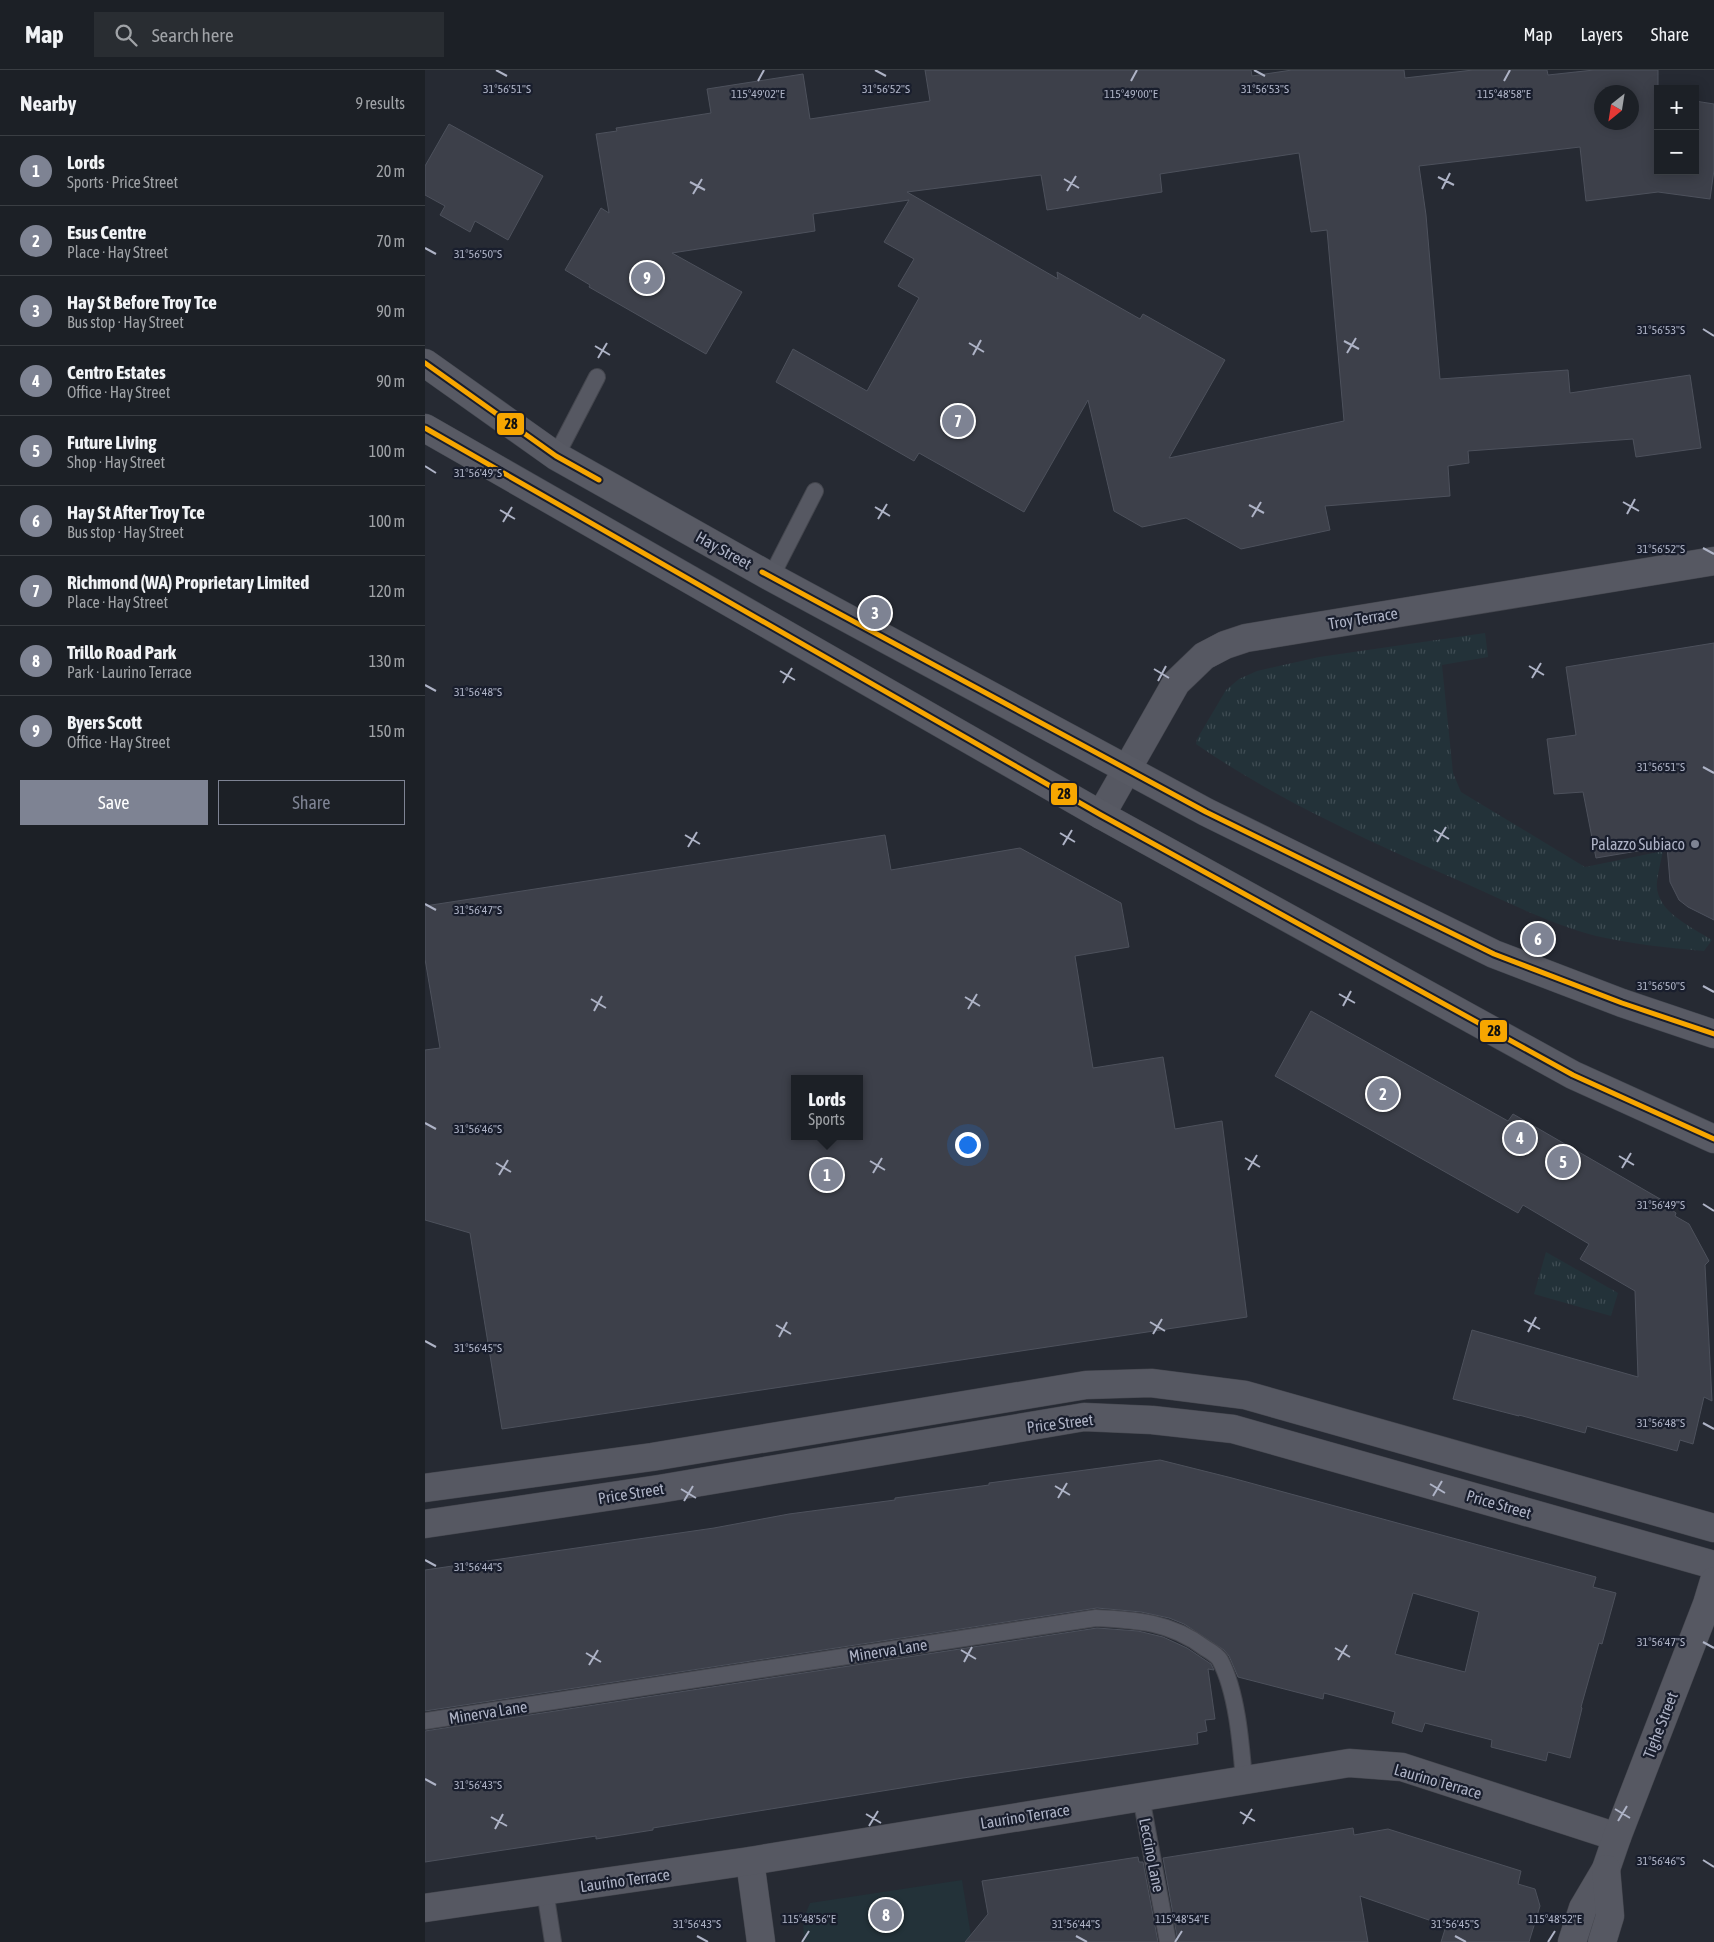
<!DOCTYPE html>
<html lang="en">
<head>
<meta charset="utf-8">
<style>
	:root { --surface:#1c2026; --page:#292d32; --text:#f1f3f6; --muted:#a0a3a7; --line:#3a3e43; --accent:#7e8393 }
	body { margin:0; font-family:"Asap Condensed",sans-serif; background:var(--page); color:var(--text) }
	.controls { position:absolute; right:15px; top:15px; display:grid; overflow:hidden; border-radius:0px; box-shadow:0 2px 12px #0003 }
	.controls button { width:45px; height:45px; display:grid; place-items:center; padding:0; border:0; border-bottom:1px solid var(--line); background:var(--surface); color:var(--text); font:25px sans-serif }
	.compass { position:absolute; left:1169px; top:15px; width:45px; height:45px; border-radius:50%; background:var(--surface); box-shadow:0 2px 12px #0003; rotate:210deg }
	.you { position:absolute; left:542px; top:1074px; width:18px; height:18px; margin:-12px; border:4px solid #fff; border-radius:50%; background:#1a73e8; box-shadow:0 0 0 8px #1a73e833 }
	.badge { display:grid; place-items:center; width:32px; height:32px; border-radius:50%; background:var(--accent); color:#fff; font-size:16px; font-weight:700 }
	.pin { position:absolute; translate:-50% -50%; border:2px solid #fff; box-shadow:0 1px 5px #0006 }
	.popup { position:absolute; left:366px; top:1005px; width:72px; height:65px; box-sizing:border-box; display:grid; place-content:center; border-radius:0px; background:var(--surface); filter:drop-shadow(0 1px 4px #0005); font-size:16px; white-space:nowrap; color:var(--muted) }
	.popup b { font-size:19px; color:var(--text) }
	.popup::after { content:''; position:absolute; left:50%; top:100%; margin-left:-10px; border:10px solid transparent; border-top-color:var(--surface) }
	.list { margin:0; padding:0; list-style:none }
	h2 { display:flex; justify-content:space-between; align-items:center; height:65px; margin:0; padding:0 20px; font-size:21px }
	h2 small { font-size:16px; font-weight:400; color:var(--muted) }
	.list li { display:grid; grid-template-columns:32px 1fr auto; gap:15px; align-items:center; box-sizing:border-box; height:70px; padding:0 20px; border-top:1px solid var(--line) }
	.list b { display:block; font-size:19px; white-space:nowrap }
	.list p { margin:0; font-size:16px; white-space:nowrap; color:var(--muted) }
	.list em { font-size:16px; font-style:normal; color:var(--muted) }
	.actions { display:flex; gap:10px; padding:15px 20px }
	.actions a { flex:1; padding:11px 0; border:1px solid var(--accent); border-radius:0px; text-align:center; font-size:18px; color:var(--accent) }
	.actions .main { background:var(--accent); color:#fff }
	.icon { flex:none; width:28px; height:28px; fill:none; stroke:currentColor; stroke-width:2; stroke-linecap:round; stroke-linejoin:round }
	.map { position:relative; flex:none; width:1289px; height:1872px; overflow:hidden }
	header { display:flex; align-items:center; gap:30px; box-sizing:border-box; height:70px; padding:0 25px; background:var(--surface); border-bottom:1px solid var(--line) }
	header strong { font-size:24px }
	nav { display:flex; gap:28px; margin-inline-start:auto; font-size:18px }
	.search { width:350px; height:45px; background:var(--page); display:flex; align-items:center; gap:12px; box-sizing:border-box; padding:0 18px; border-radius:0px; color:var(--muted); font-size:19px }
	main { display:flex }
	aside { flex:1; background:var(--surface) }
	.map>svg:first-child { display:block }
	.grass { fill:url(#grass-tufts) }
	.park { fill:#233239 }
	.building { fill:#3d404a; stroke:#4d515c; fill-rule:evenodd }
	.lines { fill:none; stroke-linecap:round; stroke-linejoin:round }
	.service-casing { stroke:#44464e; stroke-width:18 }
	.minor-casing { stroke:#44464e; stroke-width:29 }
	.primary-casing { stroke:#434750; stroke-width:29 }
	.service { stroke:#565862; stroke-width:16 }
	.minor { stroke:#565862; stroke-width:28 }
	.primary { stroke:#585a64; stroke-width:28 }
	.bus-1-casing { stroke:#191e2d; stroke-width:9 }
	.bus-1 { stroke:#f7a600; stroke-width:5 }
	.ticks { fill:none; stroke:#aeb3c6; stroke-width:2 }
	.poi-dot { fill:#7e8393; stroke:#191e2d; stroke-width:2 }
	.labels { text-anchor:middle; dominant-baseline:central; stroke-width:4.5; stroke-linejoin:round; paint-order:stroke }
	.street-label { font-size:16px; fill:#aeb3c6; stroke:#191e2d }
	.poi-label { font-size:16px; fill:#aeb3c6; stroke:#191e2d; text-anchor:end }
	.ticks-label { font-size:12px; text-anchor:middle; fill:#aeb3c6; stroke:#191e2d; stroke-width:4.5; stroke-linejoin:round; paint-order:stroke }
	.line-badge { stroke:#191e2d; stroke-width:2 }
	.pale-badge-label { font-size:14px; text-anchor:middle; font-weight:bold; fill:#111 }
</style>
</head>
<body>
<header>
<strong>Map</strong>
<div class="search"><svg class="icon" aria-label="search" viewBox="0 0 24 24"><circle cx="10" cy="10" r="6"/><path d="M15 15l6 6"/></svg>Search here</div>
<nav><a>Map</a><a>Layers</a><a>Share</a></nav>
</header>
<main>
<aside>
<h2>Nearby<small>9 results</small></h2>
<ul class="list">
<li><span class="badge">1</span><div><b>Lords</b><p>Sports · Price Street</p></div><em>20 m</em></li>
<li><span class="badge">2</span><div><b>Esus Centre</b><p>Place · Hay Street</p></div><em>70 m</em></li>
<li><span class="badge">3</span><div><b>Hay St Before Troy Tce</b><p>Bus stop · Hay Street</p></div><em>90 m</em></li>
<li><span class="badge">4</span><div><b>Centro Estates</b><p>Office · Hay Street</p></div><em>90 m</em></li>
<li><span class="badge">5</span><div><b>Future Living</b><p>Shop · Hay Street</p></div><em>100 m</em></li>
<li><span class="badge">6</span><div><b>Hay St After Troy Tce</b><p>Bus stop · Hay Street</p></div><em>100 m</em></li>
<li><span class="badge">7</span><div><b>Richmond (WA) Proprietary Limited</b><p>Place · Hay Street</p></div><em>120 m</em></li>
<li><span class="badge">8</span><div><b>Trillo Road Park</b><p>Park · Laurino Terrace</p></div><em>130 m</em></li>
<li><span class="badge">9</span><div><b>Byers Scott</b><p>Office · Hay Street</p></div><em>150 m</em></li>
</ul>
<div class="actions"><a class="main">Save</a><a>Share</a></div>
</aside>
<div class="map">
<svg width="1289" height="1872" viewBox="0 0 1289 1872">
	<defs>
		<pattern id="grass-tufts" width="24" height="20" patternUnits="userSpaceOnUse" patternTransform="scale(1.25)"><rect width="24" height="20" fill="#233239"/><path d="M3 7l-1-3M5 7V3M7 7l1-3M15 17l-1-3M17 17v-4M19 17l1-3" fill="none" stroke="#404d54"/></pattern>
	</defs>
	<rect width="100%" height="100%" fill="#262a33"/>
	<g class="grass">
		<path d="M1060,563L1063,587L1017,595L1028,703L1036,722L1160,797L1238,781C1236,791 1233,802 1232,812C1229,841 1267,857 1287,870L1279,881C1243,878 1207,874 1171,866C1128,855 1084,833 1044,815C950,774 855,732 771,674L772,669L801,620L814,609L832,601L894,587Z"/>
		<polygon points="1121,1182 1193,1223 1186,1246 1109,1224"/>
	</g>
	<polygon class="park" points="537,1810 547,1872 379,1872 378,1850 385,1833"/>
	<g class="building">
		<path d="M500,0H826L827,6L867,0H979L980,8L1048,0H1122L1123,5L1169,0H1233V101H1270V31L1289,34V100L1285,129L1233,122L1161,131L1155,77L994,96L1001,145L1015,309L1143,300L1145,323L1265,305L1276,378L1211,387L1208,369L1043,381L1044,393L1023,396L1025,426L900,436L905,460L816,479L761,448L717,457L689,441L663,330L599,442L494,383L489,391L351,312L368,279L442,321L494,228L473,216L489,189L459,172L484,130L388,144L390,161L247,183L317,222L281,284L164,217L165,215L140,200L176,138L184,143L171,64L192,61L191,58L286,43L282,19L378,4L385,49L505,31ZM1176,22H1206V52H1176ZM874,83L886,162L902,160L919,351L744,388L800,290L718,244L715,249L632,202L633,209L482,122L616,105L622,140L737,122L735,104Z"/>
		<polygon points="24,54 118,106 83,170 50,151 45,162 15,145 20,136 0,125 0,96"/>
		<polygon points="1289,573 1289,850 1263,837 1254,830 1245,812 1242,776 1171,788 1158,722 1129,724 1122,669 1151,665 1141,597"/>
		<path d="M460,765L466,800L595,778L696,833L704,877L650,886L668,998L738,987L750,1059L797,1051L822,1247L77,1359L45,1163L0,1150V980L15,978L0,889V836ZM370,1009H434V1066H370Z"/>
		<polygon points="886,941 1083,1051 1088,1044 1249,1137 1247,1140 1251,1143 1250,1146 1264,1154 1284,1191 1280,1195 1287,1331 1279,1327 1268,1374 1255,1370 1252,1381 1162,1356 1160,1363 1094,1345 1094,1346 1028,1329 1047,1260 1213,1307 1210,1221 1155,1189 1164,1174 1098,1135 1093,1143 850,1006"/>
		<path d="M735,1390L807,1408L1171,1507L1168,1517L1191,1523L1177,1574L1174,1573L1156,1637L1157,1638L1145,1688L1123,1682L1121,1691L1066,1677L1067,1670L1000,1653L997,1662L967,1653L970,1642L899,1623L898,1629L813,1607L804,1586L799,1580L759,1554L744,1548L716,1542L672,1538L0,1641V1500L289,1458L364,1444L470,1430V1428L564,1415V1413ZM988,1523L1054,1542L1040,1602L970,1584Z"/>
		<polygon points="672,1558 713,1561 738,1567 762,1578 786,1594 789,1600 783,1599 790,1649 780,1650 782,1661 772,1663 773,1674 538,1708 228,1758 228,1760 171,1769 171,1766 0,1792 0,1661"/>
		<polygon points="928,1758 929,1765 963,1759 1096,1801 1093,1814 1110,1819 1115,1836 1104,1872 1016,1872 1021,1856 935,1826 943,1872 753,1872 738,1788"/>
		<polygon points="713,1787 714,1792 718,1792 733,1872 540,1872 563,1844 557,1811"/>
	</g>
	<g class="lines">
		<defs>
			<g id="service">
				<polyline points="131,386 172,307"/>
				<polyline points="346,507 390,421"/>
				<path d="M0,1651L671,1548C712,1550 746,1552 780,1578C785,1581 792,1585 795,1590C812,1622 816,1674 819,1710"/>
				<polyline points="716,1727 743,1872"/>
				<polyline points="120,1821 128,1872"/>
			</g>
			<g id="minor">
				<polyline points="676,745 751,613 779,586 800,575 821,568 1289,491"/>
				<polyline points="0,1418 227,1387 661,1315 726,1313 820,1325 1289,1458"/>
				<polyline points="0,1454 234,1419 659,1347 727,1350 808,1359 1289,1495"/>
				<polyline points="325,1791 336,1872"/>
				<polyline points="0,1838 325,1791 924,1693 977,1697 1192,1767"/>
				<polyline points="1147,1872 1158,1838 1181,1799 1192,1767 1282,1534 1289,1511"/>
				<polyline points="1177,1872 1185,1846 1181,1799"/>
			</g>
			<g id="primary">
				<polyline points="0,293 131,386 346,507 781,742 1069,884 1197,933 1289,964"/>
				<polyline points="0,358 676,745 1148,1005 1289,1069"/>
			</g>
		</defs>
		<use href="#service" class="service-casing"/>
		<use href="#minor" class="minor-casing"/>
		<use href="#primary" class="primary-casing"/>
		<use href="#service" class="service"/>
		<use href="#minor" class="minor"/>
		<use href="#primary" class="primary"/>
		<defs>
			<g id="bus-1">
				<polyline points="0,293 131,386 174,410"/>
				<polyline points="0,358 676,745 1148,1005 1289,1069"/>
				<polyline points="337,502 781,742 1069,884 1197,933 1289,964"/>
			</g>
		</defs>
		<use href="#bus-1" class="bus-1-casing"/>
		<use href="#bus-1" class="bus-1"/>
	</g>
	<path class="ticks" d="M71,0L82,6M450,0L461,6M829,0L840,6M333,11L339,0M706,11L712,0M1079,11L1085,0M1013,107L1029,115M639,109L654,118M265,112L280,120M1017,119L1025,103M642,121L651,106M268,124L277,109M0,178L11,184M1278,259L1289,266M919,271L934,279M544,273L559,282M170,276L185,285M922,283L931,268M548,285L556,270M173,288L182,273M0,396L11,403M1198,432L1214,441M824,435L839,443M450,437L465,446M75,440L90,449M1202,444L1210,429M827,447L836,432M453,449L462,434M78,452L87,437M1278,478L1289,484M1104,596L1119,605M729,599L744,608M355,601L370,610M1107,608L1116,593M733,611L741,596M358,613L367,598M0,615L11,621M1278,697L1289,703M1009,760L1024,769M635,763L650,772M260,765L275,774M1012,772L1021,757M638,775L647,760M263,777L272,762M0,834L11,840M1278,916L1289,922M914,924L930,933M540,927L555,936M166,929L181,938M918,936L926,921M543,939L552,924M169,941L177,926M0,1053L11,1059M1194,1086L1209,1095M820,1088L835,1097M445,1091L460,1100M71,1093L86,1102M1197,1098L1206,1083M823,1100L832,1085M448,1103L457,1088M74,1105L83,1090M1278,1134L1289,1141M1099,1250L1115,1259M725,1252L740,1261M351,1255L366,1264M1103,1262L1111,1247M728,1264L737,1249M354,1267L362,1252M0,1271L11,1277M1278,1353L1289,1359M1005,1414L1020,1423M630,1416L645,1425M256,1419L271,1428M1008,1426L1017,1411M633,1428L642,1413M259,1431L268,1416M0,1490L11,1496M1278,1572L1289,1578M910,1578L925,1587M536,1580L551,1589M161,1583L176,1592M913,1590L922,1575M539,1592L547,1577M164,1595L173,1580M0,1709L11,1715M1190,1739L1205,1748M815,1742L830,1751M441,1744L456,1753M66,1747L82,1756M1193,1751L1202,1736M818,1754L827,1739M444,1756L453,1741M70,1759L78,1744M1278,1790L1289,1797M272,1866L283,1872M651,1866L662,1872M1030,1866L1041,1872M377,1872L384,1861M750,1872L757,1861M1123,1872L1130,1861"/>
	<circle class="poi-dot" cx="1270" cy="774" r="5"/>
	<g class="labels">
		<g class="street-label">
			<text transform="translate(299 480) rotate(29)">Hay Street</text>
			<text transform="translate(938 548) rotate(-9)">Troy Terrace</text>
			<text transform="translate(635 1353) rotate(-7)">Price Street</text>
			<text transform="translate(206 1423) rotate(-9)">Price Street</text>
			<text transform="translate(1074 1434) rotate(16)">Price Street</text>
			<text transform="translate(463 1580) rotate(-9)">Minerva Lane</text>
			<text transform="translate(63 1642) rotate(-9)">Minerva Lane</text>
			<text transform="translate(1235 1655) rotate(-69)">Tighe Street</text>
			<text transform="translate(1013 1711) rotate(16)">Laurino Terrace</text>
			<text transform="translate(600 1746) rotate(-9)">Laurino Terrace</text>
			<text transform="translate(727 1785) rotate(79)">Leccino Lane</text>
			<text transform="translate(200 1810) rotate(-8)">Laurino Terrace</text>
		</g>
		<g class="poi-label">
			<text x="1260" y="774">Palazzo Subiaco</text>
		</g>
	</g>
	<g class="ticks-label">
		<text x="82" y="23">31°56'51"S</text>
		<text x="461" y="23">31°56'52"S</text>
		<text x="840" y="23">31°56'53"S</text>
		<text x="333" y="28">115°49'02"E</text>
		<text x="706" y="28">115°49'00"E</text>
		<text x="1079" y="28">115°48'58"E</text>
		<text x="53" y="188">31°56'50"S</text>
		<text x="1236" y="264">31°56'53"S</text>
		<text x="53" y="407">31°56'49"S</text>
		<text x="1236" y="483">31°56'52"S</text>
		<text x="53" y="626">31°56'48"S</text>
		<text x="1236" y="701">31°56'51"S</text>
		<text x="53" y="844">31°56'47"S</text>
		<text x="1236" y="920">31°56'50"S</text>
		<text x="53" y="1063">31°56'46"S</text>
		<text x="1236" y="1139">31°56'49"S</text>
		<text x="53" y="1282">31°56'45"S</text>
		<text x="1236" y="1357">31°56'48"S</text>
		<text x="53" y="1501">31°56'44"S</text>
		<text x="1236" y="1576">31°56'47"S</text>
		<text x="53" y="1719">31°56'43"S</text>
		<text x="1236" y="1795">31°56'46"S</text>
		<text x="384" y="1853">115°48'56"E</text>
		<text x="757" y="1853">115°48'54"E</text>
		<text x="1130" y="1853">115°48'52"E</text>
		<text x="272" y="1858">31°56'43"S</text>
		<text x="651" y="1858">31°56'44"S</text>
		<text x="1030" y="1858">31°56'45"S</text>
	</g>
	<g class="line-badge">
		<rect x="71" y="342" width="29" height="24" rx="5" fill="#f7a600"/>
		<rect x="625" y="712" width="28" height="24" rx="5" fill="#f7a600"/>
		<rect x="1054" y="949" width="29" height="24" rx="5" fill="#f7a600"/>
	</g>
	<g class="pale-badge-label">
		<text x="86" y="359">28</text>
		<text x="639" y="729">28</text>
		<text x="1069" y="966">28</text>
	</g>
</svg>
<div class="controls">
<button>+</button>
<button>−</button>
</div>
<svg class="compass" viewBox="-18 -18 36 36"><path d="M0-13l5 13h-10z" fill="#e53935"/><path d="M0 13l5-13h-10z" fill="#a0a3a7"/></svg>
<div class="you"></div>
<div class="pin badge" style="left:402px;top:1105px">1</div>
<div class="popup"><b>Lords</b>Sports</div>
<div class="pin badge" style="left:958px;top:1024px">2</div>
<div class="pin badge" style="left:450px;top:543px">3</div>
<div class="pin badge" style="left:1095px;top:1068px">4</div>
<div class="pin badge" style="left:1138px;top:1092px">5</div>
<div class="pin badge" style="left:1113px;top:869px">6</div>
<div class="pin badge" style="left:533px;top:351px">7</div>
<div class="pin badge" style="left:461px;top:1845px">8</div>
<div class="pin badge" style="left:222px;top:208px">9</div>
</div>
</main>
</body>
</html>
